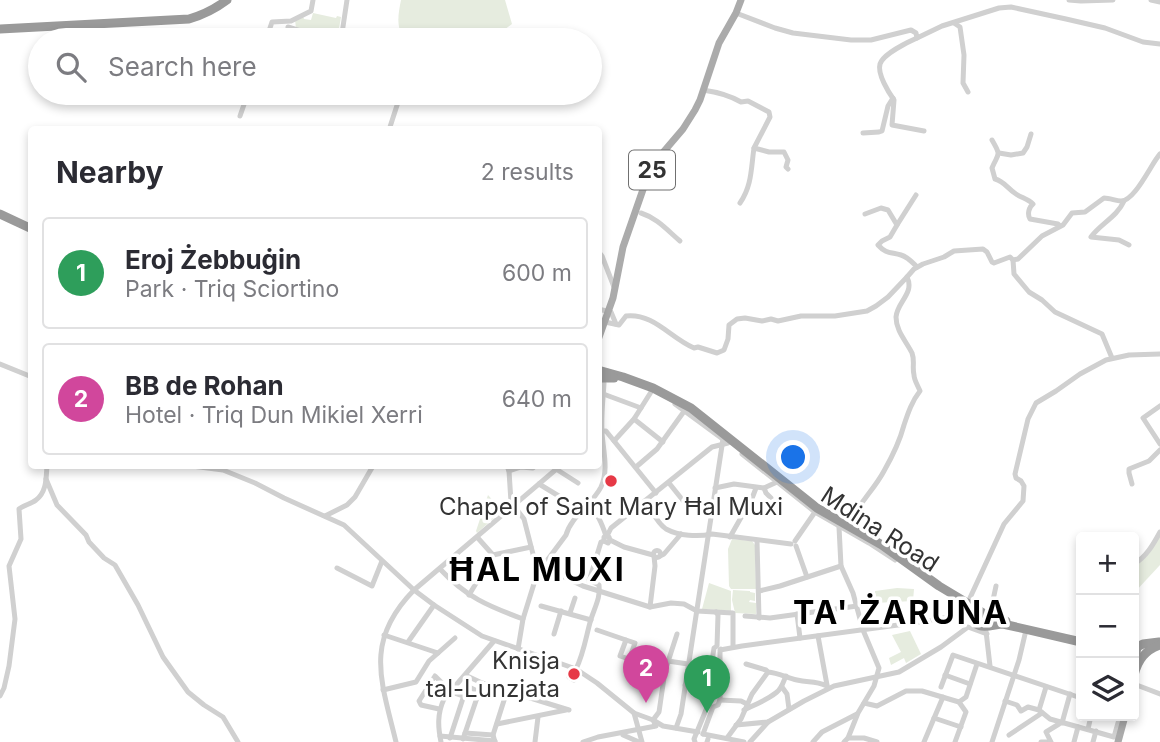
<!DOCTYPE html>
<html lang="en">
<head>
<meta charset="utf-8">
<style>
	:root { --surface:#fff; --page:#f7f7f7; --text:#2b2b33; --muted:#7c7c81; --line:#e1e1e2; --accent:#e63946 }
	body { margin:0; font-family:Inter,sans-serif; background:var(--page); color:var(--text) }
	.controls { position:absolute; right:21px; bottom:21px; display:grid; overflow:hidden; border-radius:7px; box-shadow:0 4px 10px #0003 }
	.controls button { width:63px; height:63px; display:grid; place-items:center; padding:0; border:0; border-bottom:2px solid var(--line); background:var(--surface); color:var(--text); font:35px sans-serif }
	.you { position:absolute; left:794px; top:458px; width:24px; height:24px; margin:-18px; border:5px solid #fff; border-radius:50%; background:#1a73e8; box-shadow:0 0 0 10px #1a73e833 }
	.badge { display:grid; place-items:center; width:46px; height:46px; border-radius:50%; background:var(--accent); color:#fff; font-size:23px; font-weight:700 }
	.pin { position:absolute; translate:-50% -58px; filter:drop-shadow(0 2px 4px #0008) }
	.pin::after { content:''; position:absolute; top:37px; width:24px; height:21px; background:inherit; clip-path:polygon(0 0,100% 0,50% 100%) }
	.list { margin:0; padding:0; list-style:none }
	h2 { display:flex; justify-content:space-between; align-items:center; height:91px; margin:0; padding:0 28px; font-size:30px }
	h2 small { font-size:23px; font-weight:400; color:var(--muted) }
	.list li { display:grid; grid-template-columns:46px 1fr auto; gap:21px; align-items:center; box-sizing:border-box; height:112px; margin:0 14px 14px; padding:0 14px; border:2px solid var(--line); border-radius:7px }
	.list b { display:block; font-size:26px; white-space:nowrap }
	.list p { margin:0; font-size:23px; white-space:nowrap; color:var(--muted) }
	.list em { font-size:23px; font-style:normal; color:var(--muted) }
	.icon { flex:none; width:38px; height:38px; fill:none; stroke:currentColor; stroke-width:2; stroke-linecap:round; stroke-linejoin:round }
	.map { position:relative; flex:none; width:1160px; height:742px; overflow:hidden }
	.search { position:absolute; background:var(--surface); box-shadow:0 4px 10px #0003; left:28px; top:28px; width:574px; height:77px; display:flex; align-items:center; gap:18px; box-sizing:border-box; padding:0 24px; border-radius:38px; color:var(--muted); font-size:26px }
	.panel { position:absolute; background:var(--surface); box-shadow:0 4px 10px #0003; left:28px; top:126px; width:574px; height:343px; border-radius:7px }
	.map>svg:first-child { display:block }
	.green { fill:#e6ecdf }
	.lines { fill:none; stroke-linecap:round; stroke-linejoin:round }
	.minor { stroke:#d0d0d0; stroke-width:5 }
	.major { stroke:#ababab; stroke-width:7 }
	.highway { stroke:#9a9a9a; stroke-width:9 }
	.poi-dot { fill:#e63946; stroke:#fff; stroke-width:2.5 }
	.labels { text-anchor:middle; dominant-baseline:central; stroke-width:7; stroke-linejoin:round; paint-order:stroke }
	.shield { fill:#fff; stroke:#707070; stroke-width:2 }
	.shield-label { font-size:23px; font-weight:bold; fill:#333 }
	.poi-label { font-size:24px; fill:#333; stroke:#fff }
	.street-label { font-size:24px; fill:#333; stroke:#fff }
	.district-label { font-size:32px; font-weight:bold; letter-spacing:2px; fill:#000; stroke:#fff }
</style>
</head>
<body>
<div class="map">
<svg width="1160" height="742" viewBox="0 0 1160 742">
	<rect width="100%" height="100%" fill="#fff"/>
	<g class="green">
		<path d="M401,0H505L512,24L490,40H404C396,26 398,15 401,0Z"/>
		<polygon points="313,13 336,18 337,16 341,17 337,40 296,28 295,20 303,16 304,19 311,20"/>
		<polygon points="488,495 502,511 477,533 476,531"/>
		<polygon points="1160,534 1160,565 1134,593 1134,567"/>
		<polygon points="732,539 752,541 755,545 756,589 731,589 729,586 728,549"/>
		<polygon points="709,583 731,591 731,611 702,609"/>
		<polygon points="897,588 914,589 913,601 875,603 872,594 875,593 875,591"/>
		<polygon points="733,590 750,591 750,592 755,593 755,601 750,600 749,602 756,603 756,614 735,613 732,600"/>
		<polygon points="910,631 921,654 906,663 904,658 891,665 889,658 901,652 892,635"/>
	</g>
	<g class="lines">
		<g class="minor">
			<polyline points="1069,0 1081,1 1113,0"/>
			<polyline points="1151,0 1160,2"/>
			<polyline points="736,13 775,28 793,33 851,40 871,40 911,30 916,33 917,38 942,26 999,8 1011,7 1066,19 1105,28 1143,42 1160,44"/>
			<polyline points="954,23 960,27 964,55 963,83 968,92"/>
			<polyline points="288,27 329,40"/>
			<path d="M917,38C908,42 883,54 880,64C877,74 889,93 894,100L892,125L924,131"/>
			<polyline points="266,40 272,22 291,21 311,11 313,0"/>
			<polyline points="341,40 347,0"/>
			<path d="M703,90C717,92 729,95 741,102L748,101L769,112L770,117L754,148L769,152H784L788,160L786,167L788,169"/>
			<polyline points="240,116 248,93"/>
			<polyline points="389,130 401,93"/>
			<polyline points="863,133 879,132 882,131 888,106 893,98"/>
			<path d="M992,140C1002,157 998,153 992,168L995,179C1004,181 1008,189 1016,194C1022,198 1028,199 1033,204C1029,207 1027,214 1030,219L1058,224L1060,226"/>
			<polyline points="999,153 1011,155 1023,153 1027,147 1031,134"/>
			<path d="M1124,201C1117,217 1100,224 1091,237L1119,240L1129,245"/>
			<path d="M740,203C752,186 751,168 754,148"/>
			<path d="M641,213C657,218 668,231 680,241"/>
			<path d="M865,214L881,208L888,210L897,225L890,237L882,241L878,245C886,254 891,252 901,255C908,257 912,262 917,267"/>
			<polyline points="897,225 916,195"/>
			<polyline points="598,251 602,256 614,287"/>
			<polyline points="1013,260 1014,274 1029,292 1042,300 1055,312 1102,334 1112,358"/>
			<polyline points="598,309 611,312 616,324"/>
			<path d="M605,322L619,325L626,316C654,313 670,338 694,348L698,347L717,353L724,350L728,339L729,325L737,319L745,318L762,321L771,319L778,321L801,316H835L867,311L876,306L888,297L907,277"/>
			<polyline points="0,364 32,377"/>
			<polyline points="598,392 641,408"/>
			<polyline points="675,404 724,440"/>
			<polyline points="1160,406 1143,418 1160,444"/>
			<polyline points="634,419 663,442"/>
			<polyline points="600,431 606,431 656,493"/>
			<polyline points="614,441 634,419 651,392"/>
			<polyline points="742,454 815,512 869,543 895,560"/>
			<polyline points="192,466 223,470 255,483 284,498 344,525 414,590 434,605 482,636 576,669 597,683 634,713 653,720 663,726 698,732"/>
			<polyline points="507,466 509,471 511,502 524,519 534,558 542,566"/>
			<polyline points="636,467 657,449 685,410"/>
			<polyline points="556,469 578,483"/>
			<polyline points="509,471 521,467 533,468 535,466"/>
			<polyline points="46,479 57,505 86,535 89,542 104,558 115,565 138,605 163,657 188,692 204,705 223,717 238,742"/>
			<polyline points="669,483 685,503 712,508"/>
			<polyline points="539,484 567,501"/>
			<polyline points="1132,484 1129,473 1129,469 1149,461 1160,450"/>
			<polyline points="715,488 734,484 764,488 777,482"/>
			<polyline points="756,488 751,501 768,508 771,498 766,493 764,488"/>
			<path d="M645,501C651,510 658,524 666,529C679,536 698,537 712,534L791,544"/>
			<path d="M588,506C598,513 602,524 606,536L604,537V541L608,543L610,540"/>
			<polyline points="325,516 347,505 355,497 373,466"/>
			<path d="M848,526C857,505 874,490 884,471C892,457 900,440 904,425C908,413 912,401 920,391C918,386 914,380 914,375C912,367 915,361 912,353C906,341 896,331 896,317C897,302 915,293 907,277L914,269L923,264L944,257L954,251L983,249L987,252L992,262L994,263L1010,257L1013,260L1018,259L1042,236L1063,225L1072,213L1085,212L1104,198C1110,198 1116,201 1121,201C1135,201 1151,164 1160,154"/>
			<polyline points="839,527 841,566 853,593 863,630 879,668 874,686 858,713 848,738 844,742"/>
			<polyline points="606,536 609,537 610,540 624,547 653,555"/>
			<polyline points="607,536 611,528 712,447 728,443"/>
			<polyline points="477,537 493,555 531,547"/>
			<polyline points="730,537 743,514"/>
			<polyline points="757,541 759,618"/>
			<polyline points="795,541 815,512"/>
			<polyline points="796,546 807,577"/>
			<circle cx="657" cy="554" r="3.5"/>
			<polyline points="660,556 664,554 681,534"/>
			<polyline points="545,563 560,575 583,586 650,607 671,603 684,604 697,611 733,613 733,647"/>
			<path d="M1134,564C1146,557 1153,545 1160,532"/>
			<polyline points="337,568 372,586 382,561"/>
			<path d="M440,569C466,597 488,606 523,619"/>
			<polyline points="589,581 601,542 604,541"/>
			<polyline points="759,591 780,586 841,566"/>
			<polyline points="469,595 493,555"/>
			<polyline points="969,600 1004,524 1023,501 1024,486 1021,481 1016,478 1015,474 1028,419 1036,403 1056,391 1080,374 1106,360 1129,355 1160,354"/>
			<polyline points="541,606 591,620"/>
			<polyline points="650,607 655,566 654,556"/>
			<polyline points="570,613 575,598"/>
			<polyline points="797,614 800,638"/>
			<polyline points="990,614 996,586"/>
			<polyline points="745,616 770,618 857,606"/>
			<polyline points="597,630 626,640 620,656 665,671"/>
			<polyline points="986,631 990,666"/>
			<polyline points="554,634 561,611"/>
			<polyline points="384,635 438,653"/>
			<polyline points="818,636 827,685"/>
			<polyline points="626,640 635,643 629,660"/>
			<polyline points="408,642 434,605"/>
			<path d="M518,649L523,619L537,574L566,535C571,516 592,505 601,487C609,470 603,450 602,433C601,416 603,400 604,383"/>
			<polyline points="720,650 742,646 928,621 971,613"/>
			<polyline points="668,661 688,664"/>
			<path d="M746,664L766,670L768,672C779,673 787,678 797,680C809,683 814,680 827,686"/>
			<polyline points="572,668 569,677 574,680 580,672"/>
			<path d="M576,669C584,653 586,636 591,619C595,607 601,596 599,585L589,580"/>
			<polyline points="465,675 482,683 569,710"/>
			<polyline points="945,675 970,684"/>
			<polyline points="1134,684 1160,694"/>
			<polyline points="685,685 709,688"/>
			<polyline points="782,687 787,694 789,709"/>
			<polyline points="941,687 953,655 1081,698"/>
			<polyline points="383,690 416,682 429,661 455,638"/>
			<path d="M0,696L4,688L9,666L15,619L9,566L21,539L19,509C24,505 31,504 36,500C47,492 46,477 47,466"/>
			<polyline points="720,700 741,701 747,704"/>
			<polyline points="1005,701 1017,705 1021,711 1028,707 1039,710 1050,719 1114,737 1120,716"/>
			<polyline points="864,703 877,706 906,691 922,691 959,702"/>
			<polyline points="439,709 421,705 419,701 435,676 451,692 463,696"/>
			<path d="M744,710C754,705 777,696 781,687C783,684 784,680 786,676"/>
			<polyline points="1039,710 1046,687"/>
			<polyline points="634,713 642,742"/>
			<polyline points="934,718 961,727"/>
			<polyline points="1062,723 1070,694"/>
			<polyline points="497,724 566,710"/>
			<polyline points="736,725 768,722 804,701 834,686 899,672 941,647 968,627 987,634"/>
			<polyline points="654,726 655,724 653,720 659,712 665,671 677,634"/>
			<polyline points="676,728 681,714 723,439"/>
			<polyline points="1088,729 1091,716"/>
			<polyline points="465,733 493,735"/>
			<polyline points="703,734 713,707 718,705 720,700 720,652 721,649"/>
			<polyline points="703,734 744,742"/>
			<polyline points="623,735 639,742"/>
			<polyline points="1009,735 1042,713"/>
			<polyline points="440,736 495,741"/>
			<polyline points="450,738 467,686 475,690"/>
			<polyline points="727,738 741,719 752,694 768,672"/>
			<polyline points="848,738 864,738 877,742"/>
			<polyline points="463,739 482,683"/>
			<path d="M396,742C381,680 364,641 414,590L560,466"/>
			<path d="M441,742C438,727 437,714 444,699L494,641"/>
			<polyline points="495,742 493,735 507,691"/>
			<polyline points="535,742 538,717"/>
			<polyline points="583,742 598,737 656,726"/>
			<polyline points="695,742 694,739 708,705 706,701 714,648 717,646 718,615 716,612"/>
			<polyline points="707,742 708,739"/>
			<polyline points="750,742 768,722"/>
			<polyline points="813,742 822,732 857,714"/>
			<polyline points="924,742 943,697"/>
			<polyline points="955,742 966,712 959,702 966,697 977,664"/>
			<polyline points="992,742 1019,660 1026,630"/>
			<polyline points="1041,742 1049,742"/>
			<polyline points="1051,742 1046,732 1059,724"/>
			<polyline points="1074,742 1078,727"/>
			<polyline points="1093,742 1096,731"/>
		</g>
		<g class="major">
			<polyline points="598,340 613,298 623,247 647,178 660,156 683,129 695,110 700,100 719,43 736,13 741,0"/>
			<polyline points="1118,742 1125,716"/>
		</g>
		<g class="highway">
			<path d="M0,29L189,19C203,15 215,9 227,0"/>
			<polyline points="0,214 32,229"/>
			<polyline points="598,370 623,377 653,388 691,408 817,508 882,545 939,586 969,604 973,611"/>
			<polyline points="598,378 614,378"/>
			<path d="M976,607C983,616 996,618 1006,621"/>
			<path d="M977,610L971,613C974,633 990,625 1003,624L1081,642"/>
			<polyline points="1134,664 1137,647 1143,644 1159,642"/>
			<path d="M1134,675C1138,660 1145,650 1160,645"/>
		</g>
	</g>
	<g class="poi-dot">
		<circle cx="611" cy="481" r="7"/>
		<circle cx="574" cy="674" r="7"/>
	</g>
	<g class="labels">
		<rect class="shield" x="629" y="150.5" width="46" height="39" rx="5"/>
		<g class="shield-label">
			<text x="652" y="170">25</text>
		</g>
		<g class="poi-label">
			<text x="611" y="506">Chapel of Saint Mary Ħal Muxi</text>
			<text x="560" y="660" text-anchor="end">Knisja<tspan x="560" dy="28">tal-Lunzjata</tspan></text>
		</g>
		<g class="street-label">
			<text transform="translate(880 529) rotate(33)">Mdina Road</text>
		</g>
		<g class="district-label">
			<text x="537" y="569">ĦAL MUXI</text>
			<text x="901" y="612">TA' ŻARUNA</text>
		</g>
	</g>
</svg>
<div class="controls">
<button>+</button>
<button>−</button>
<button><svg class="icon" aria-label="layers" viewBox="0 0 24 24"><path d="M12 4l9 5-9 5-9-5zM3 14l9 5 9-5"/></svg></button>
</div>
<div class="you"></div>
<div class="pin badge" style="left:707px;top:713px;background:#2e9e5b">1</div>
<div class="pin badge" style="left:646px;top:703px;background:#d1479c">2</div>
<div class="search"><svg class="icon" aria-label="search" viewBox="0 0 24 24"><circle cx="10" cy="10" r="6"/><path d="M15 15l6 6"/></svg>Search here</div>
<section class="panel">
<h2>Nearby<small>2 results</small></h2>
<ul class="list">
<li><span class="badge" style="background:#2e9e5b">1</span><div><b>Eroj Żebbuġin</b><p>Park · Triq Sciortino</p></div><em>600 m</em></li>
<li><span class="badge" style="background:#d1479c">2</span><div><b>BB de Rohan</b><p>Hotel · Triq Dun Mikiel Xerri</p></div><em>640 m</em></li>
</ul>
</section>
</div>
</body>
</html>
